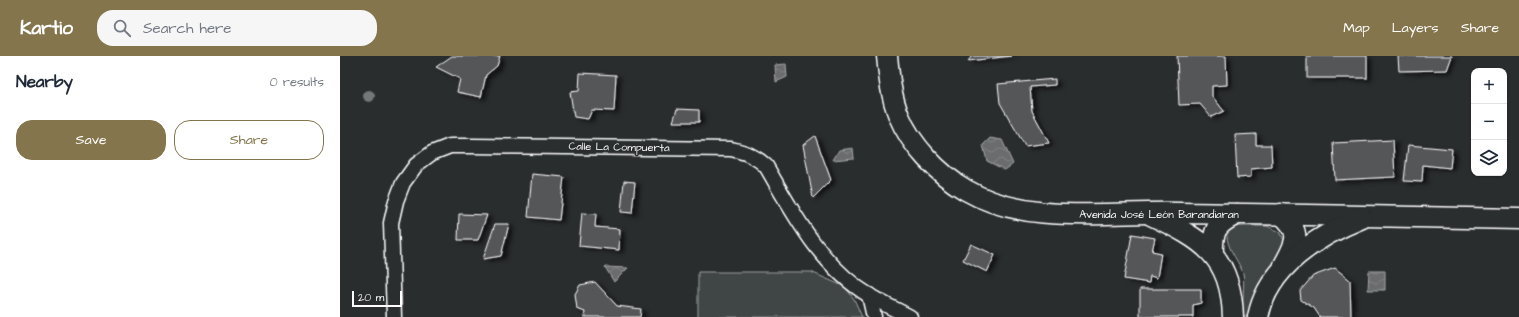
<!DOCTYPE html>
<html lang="en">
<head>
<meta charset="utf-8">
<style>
	:root { --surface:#fff; --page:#f6f6f7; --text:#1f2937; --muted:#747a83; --line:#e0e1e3; --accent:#84754c }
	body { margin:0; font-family:"Architects Daughter",sans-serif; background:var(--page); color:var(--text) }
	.controls { position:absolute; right:12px; top:12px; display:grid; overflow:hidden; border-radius:8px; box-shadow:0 1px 3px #0004 }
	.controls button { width:36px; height:36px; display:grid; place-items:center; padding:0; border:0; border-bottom:1px solid var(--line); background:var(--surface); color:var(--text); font:20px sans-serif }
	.scale { position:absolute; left:12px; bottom:10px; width:50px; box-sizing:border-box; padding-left:4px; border:2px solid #fff; border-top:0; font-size:11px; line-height:14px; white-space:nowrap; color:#fff; -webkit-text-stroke:3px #2a2d2e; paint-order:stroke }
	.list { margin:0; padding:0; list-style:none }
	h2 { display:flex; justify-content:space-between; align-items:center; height:52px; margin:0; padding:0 16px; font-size:17px }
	h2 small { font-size:13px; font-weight:400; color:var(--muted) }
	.actions { display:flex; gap:8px; padding:12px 16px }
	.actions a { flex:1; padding:9px 0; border:1px solid var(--accent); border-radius:16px; text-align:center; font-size:14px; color:var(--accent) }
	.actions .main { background:var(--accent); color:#fff }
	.icon { flex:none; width:22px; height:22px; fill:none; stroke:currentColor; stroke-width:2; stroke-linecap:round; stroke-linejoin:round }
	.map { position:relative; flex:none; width:1179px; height:261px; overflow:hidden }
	header { display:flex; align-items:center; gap:24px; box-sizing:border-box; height:56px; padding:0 20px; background:var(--accent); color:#fff }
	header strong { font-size:19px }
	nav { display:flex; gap:22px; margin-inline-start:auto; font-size:14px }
	.search { width:280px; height:36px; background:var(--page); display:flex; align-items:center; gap:10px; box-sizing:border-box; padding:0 14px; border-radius:16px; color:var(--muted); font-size:15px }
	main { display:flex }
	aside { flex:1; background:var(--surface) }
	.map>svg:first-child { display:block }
	.grass { fill:#414445; stroke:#a0a2a2 }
	.water { fill:url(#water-waves); stroke:#a6a7a7 }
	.building { fill:#555758; stroke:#fff; filter:url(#shadow) }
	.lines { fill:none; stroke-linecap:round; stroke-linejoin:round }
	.street-casing { stroke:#fff; stroke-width:17 }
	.secondary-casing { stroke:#fff; stroke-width:23 }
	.street { stroke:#2a2d2e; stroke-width:14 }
	.secondary { stroke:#2a2d2e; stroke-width:20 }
	.tree { fill:#757778 }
	.labels { text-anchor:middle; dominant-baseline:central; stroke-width:3; stroke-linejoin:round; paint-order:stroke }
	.street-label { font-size:11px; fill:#fff; stroke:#2a2d2e }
</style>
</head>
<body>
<header>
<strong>Kartio</strong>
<div class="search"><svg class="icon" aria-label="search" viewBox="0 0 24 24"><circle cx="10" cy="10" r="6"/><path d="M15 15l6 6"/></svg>Search here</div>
<nav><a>Map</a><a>Layers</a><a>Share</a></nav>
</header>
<main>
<aside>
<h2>Nearby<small>0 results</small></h2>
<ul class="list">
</ul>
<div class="actions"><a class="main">Save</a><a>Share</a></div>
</aside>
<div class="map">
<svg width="1179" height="261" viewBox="0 0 1179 261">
	<defs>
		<pattern id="water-waves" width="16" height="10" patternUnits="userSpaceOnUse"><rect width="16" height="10" fill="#6a6c6d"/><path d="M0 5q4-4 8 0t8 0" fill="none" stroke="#808283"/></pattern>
		<filter id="shadow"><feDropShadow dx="4.5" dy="2.5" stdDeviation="2" flood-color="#0009"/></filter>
	</defs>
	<rect width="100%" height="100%" fill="#2a2d2e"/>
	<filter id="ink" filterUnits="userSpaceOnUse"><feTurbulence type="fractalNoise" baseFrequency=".025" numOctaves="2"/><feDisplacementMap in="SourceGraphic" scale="8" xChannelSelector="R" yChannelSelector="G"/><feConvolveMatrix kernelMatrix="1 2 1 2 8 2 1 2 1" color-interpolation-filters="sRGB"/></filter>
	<g filter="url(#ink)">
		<g class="grass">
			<path d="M907,170H927L940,176L944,184L914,261H902C902,251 905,226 903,217C897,201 883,189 888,171Z"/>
			<polygon points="358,216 471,216 505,231 514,243 522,261 358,261"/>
		</g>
		<g class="water">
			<polygon points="446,8 447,21 436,26 435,9"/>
			<polygon points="650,82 662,84 673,108 665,114 647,105 643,89"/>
			<polygon points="513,92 514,102 493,104 499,94"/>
			<polygon points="265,211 288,212 274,226"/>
			<polygon points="1029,215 1045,215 1045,234 1028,234"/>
		</g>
		<g class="building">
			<polygon points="112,0 160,0 157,10 146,19 141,41 117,36 120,23 96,11"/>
			<polygon points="632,0 672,0 628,5"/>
			<polygon points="837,0 886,0 887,29 872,30 872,40 884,55 871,61 860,48 839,49"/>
			<rect x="967" y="0" width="60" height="22"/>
			<polygon points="1058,0 1112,0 1107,14 1059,15"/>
			<polygon points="240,17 276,19 274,55 252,54 248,63 234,61 230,36 239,35"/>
			<polygon points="715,23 715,29 690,31 692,55 709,87 685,90 660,47 658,28"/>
			<polygon points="337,53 359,54 359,66 333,66"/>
			<polygon points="916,78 916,89 931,89 932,111 911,113 911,121 897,122 895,79"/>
			<polygon points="475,80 491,124 473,142 463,89"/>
			<polygon points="1053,84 1055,121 995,124 993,87"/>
			<polygon points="1068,89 1112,93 1110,112 1083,109 1082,126 1064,125"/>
			<polygon points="192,118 224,121 219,164 188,161"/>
			<polygon points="284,125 295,126 292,157 281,156"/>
			<polygon points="242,157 256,158 255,171 280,173 279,194 239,190"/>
			<polygon points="119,158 147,159 138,184 118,184"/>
			<polygon points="155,168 169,168 161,200 143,203"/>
			<polygon points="792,178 815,182 812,195 821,197 817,222 810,220 809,227 784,223"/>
			<polygon points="631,188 655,199 647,216 623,204"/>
			<polygon points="995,212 1010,224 1011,261 980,261 974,252 961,244 960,235 973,220"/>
			<polygon points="255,226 277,250 301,253 300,261 244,261 245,256 237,253 235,238 240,229"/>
			<polygon points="800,233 861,233 861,247 853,249 853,261 800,261"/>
		</g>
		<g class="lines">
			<defs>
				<g id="street">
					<polyline points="529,239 534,261"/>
					<path d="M54,261L51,167L56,145L63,127L76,109L92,97L110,90H131L391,93C405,96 415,100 426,110C454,158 480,210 530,240C543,248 557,254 570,261"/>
				</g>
				<g id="secondary">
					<path d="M547,0C549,20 551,41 559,60C571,89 598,118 626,134C688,170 771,155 839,157C952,159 1066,160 1179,163"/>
					<path d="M941,158C963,176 956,187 944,209"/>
					<path d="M811,159C863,184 891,199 893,261"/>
					<path d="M873,198C872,174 876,168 897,158"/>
					<path d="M918,261C928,211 977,180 1022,162"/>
				</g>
			</defs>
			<use href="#street" class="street-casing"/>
			<use href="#secondary" class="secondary-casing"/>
			<use href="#street" class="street"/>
			<use href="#secondary" class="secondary"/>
		</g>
		<circle class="tree" cx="29" cy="40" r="6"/>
	</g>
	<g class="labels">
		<g class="street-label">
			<text transform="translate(279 91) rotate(1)">Calle La Compuerta</text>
			<text x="819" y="158">Avenida José León Barandiaran</text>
		</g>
	</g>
</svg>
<div class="controls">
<button>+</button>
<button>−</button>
<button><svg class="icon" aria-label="layers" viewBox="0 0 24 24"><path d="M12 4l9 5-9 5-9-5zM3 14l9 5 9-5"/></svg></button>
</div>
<div class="scale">20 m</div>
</div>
</main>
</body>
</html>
